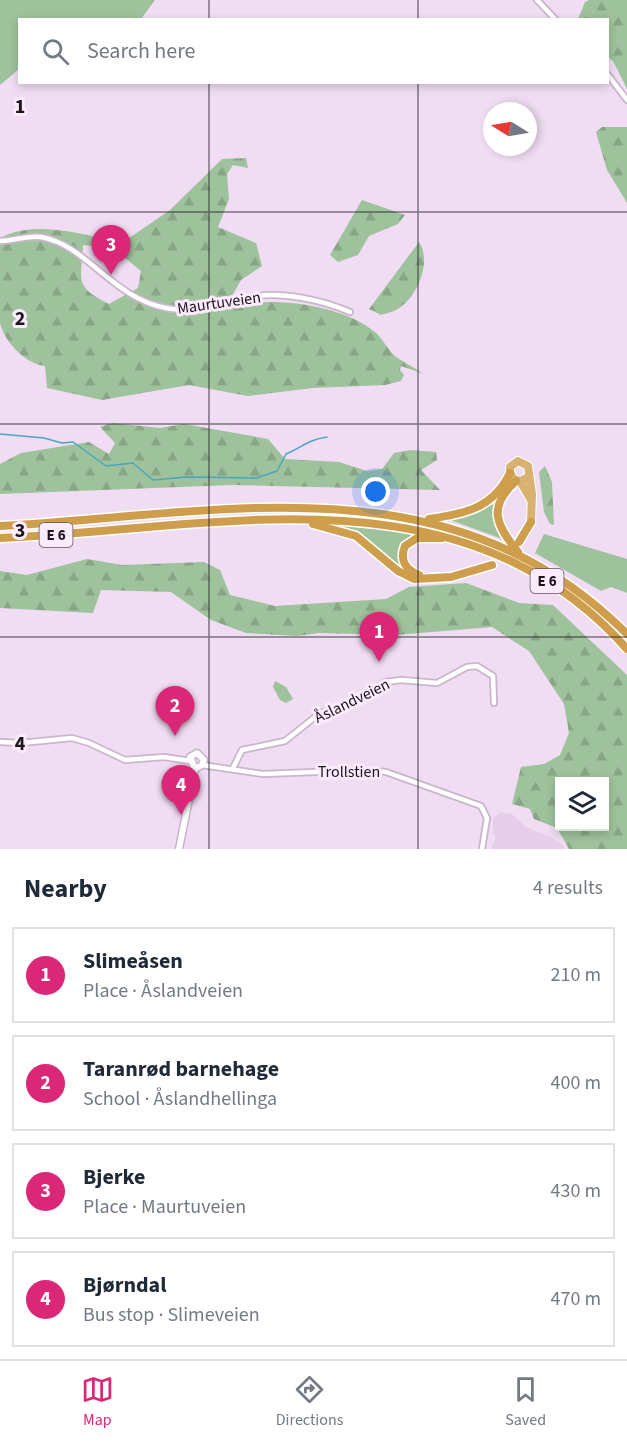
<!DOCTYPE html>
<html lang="en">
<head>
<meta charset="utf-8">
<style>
	:root { --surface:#fff; --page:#f2f2f3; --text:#1f2937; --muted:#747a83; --line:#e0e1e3; --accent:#db2777 }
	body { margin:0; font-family:"Source Sans 3",sans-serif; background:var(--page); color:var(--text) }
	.controls { position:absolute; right:18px; bottom:18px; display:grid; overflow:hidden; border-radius:0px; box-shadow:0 3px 9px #0003 }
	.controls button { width:54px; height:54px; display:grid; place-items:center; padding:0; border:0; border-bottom:2px solid var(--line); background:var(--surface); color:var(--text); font:30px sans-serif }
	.compass { position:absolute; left:483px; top:102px; width:54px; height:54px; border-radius:50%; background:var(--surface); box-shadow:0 3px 9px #0003; rotate:281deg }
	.you { position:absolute; left:376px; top:492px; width:21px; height:21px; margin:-15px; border:4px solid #fff; border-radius:50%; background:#1a73e8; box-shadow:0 0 0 9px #1a73e833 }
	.badge { display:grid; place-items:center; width:39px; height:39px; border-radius:50%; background:var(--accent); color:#fff; font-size:20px; font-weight:700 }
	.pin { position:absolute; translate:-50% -50px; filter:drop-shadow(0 2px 3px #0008) }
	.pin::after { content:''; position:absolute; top:32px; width:21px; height:18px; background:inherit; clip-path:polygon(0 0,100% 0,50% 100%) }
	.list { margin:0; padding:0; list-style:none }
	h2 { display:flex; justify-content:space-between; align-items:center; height:78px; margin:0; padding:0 24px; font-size:26px }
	h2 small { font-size:20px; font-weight:400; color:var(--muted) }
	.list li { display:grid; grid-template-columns:39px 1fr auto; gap:18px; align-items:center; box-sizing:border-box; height:96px; margin:0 12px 12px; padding:0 12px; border:2px solid var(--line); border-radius:0px }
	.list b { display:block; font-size:22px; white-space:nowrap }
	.list p { margin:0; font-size:20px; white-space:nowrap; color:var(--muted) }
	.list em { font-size:20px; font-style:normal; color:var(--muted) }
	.icon { flex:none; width:33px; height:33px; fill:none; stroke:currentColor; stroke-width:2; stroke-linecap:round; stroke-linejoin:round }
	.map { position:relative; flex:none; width:627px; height:849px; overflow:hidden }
	.search { position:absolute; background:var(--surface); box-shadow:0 3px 9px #0003; left:18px; right:18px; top:18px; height:66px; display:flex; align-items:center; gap:15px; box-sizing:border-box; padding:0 21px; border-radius:0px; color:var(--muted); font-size:22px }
	.sheet { height:510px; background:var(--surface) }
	nav { display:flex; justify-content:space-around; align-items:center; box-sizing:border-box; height:84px; border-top:2px solid var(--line); background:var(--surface); font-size:16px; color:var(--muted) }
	nav a { display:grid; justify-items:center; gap:3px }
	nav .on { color:var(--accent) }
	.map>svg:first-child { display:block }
	.built { fill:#e6ceea }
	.grass { fill:#9ec29b }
	.forest { fill:url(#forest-firs); fill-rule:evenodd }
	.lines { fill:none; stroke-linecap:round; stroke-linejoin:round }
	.stream { stroke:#4ba5bf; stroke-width:1.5 }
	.minor-casing { stroke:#c9b6cb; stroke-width:8 }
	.tertiary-casing { stroke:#c9b6cb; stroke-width:9 }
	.trunk-casing { stroke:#fff; stroke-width:10 }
	.motorway-casing { stroke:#fff; stroke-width:11 }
	.minor { stroke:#fff; stroke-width:4.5 }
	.tertiary { stroke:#fff; stroke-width:6 }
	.trunk { stroke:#d8b270; stroke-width:8 }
	.motorway { stroke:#cf9e4c; stroke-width:8 }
	.grid { fill:none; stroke:#1c151d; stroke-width:1.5; stroke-opacity:0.55 }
	.labels { text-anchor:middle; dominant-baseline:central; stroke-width:6; stroke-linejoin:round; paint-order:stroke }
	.shield { fill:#fbebfd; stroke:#5f5560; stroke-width:1.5 }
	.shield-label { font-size:15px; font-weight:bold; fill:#1c151d }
	.street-label { font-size:16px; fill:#1c151d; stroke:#fbebfd }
	.grid-label { font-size:20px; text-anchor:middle; font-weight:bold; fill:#1c151d; stroke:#fbebfd; stroke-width:6; stroke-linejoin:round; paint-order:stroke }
</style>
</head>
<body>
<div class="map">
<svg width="627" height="849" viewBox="0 0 627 849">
	<defs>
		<pattern id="forest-firs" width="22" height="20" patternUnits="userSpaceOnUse" patternTransform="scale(1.5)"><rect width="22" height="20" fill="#9ec29b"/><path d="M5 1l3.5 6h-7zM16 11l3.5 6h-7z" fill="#88a685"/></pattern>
	</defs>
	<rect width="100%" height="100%" fill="#f0ddf3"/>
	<polygon class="built" points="500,812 512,814 526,827 551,837 564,846 564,849 491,849 496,837 493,833 493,819"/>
	<g class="grass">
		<polygon points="0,0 155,0 141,19 20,20 19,69 0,85"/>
		<polygon points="494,504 496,525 505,540 450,520"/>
		<polygon points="338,525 421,535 402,545 409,573 335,526"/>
		<polygon points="544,534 627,559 627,593 611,587 601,591 535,553"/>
		<polygon points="275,681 286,687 293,699 286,703 280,700 273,687"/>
	</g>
	<g class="forest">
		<polygon points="589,0 627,0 627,89 613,61 608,57 608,20 578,19 585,2"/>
		<polygon points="602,127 627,127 627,203 607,170 596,132"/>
		<path d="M246,158L248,168L233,165L227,174L229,199L218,227L256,243L262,266L241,280L232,296L243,304C282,298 343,306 375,332C383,339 388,350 396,357C405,363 415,368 424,374L401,366L400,370L404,375L401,381L385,385L313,388L248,396L189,385L102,400L47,388L45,366C26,364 5,343 0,323C0,305 0,260 0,238C37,219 84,235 122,243L170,210L222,159ZM83,245L113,248L141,271L138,288L109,304C74,286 81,282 83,245Z"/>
		<polygon points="362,200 405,215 398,224 369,236 358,255 338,262 330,255"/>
		<path d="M419,242C432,261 418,296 399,308C394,312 387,313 381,315L369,309Z"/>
		<polygon points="113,423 160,428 184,424 268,439 285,459 339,462 367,471 382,469 394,453 410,450 436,452 437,460 421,470 440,490 232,485 0,494 0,464 21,453 89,442 109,454 115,443 100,427"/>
		<polygon points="545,466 552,482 554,525 550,524 544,512 539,472"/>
		<path d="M87,559L122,565L204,562L220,570L230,595L275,606L386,599L409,587L466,583L519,603L553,605L627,675V849H569L557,828L534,819L530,809L512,804L521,767L544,764L560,755L569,733L564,704L529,651L492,627L396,635L319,633L297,636L246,633L211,620L171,592L101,590L93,613L0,608V571L27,575ZM560,782H604V826H560Z"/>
	</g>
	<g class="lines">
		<path class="stream" d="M0,434L44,438L62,443L73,442L106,466L133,463L153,480L187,477L256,478L277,471L286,454C303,447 307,440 327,437"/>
		<defs>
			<g id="minor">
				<polyline points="537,0 556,20"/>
				<polyline points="608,75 627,100"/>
				<path d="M0,241C14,241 27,235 41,237C87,245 112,298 166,308C194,314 224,302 251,297C282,291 322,300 350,312"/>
				<polyline points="0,742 21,743 72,738 89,743 125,760 164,757 190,761"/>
				<polyline points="202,765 263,774 366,770 386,772 481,806 487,818 482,849"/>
				<polyline points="233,768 242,750 285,741 320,713 353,703 385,682 401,680 437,683 467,667 477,666 493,676 494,703"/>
			</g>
			<polyline id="tertiary" points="179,849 195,769 190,757 197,753 204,760 202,765 195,769"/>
			<g id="trunk">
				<polyline points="528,477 521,481 514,479 510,473 510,467 518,461 528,466 532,494 531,522"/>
				<polyline points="520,481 531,500"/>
			</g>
			<g id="motorway">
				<path d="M516,481C487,507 496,525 518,552"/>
				<path d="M429,519C464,514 494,508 510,473"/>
				<polyline points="313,524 356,536 398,571 414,579 451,577 492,565"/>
				<path d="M0,526C224,514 450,457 627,634"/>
				<path d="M0,538C217,529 462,463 627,649"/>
				<polyline points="519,542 531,522"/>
				<path d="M419,575C406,570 399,560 405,546L417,538H442"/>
			</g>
		</defs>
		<use href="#minor" class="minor-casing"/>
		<use href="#tertiary" class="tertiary-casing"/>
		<use href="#trunk" class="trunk-casing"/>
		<use href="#motorway" class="motorway-casing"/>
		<use href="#minor" class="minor"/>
		<use href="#tertiary" class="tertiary"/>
		<use href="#trunk" class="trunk"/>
		<use href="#motorway" class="motorway"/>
	</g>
	<path class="grid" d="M209,0V20M418,0V20M209,82V849M418,82V849M0,212H627M0,424H627M0,637H627"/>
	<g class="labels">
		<g class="shield">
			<rect x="39.5" y="523" width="33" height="24" rx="4.5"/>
			<rect x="530.5" y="569" width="33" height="24" rx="4.5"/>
		</g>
		<g class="shield-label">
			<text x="56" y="535">E 6</text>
			<text x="547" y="581">E 6</text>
		</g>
		<g class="street-label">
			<text transform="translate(219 303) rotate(-8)">Maurtuveien</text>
			<text transform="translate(352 701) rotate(-26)">Åslandveien</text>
			<text x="349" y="772">Trollstien</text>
		</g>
	</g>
	<g class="grid-label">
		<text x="20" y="113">1</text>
		<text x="20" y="325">2</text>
		<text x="20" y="537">3</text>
		<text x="20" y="750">4</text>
	</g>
</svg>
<div class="controls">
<button><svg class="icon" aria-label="layers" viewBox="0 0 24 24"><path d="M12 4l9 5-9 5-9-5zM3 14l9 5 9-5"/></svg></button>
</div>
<svg class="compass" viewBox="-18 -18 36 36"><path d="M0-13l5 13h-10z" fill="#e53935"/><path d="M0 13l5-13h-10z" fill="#747a83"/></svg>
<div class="you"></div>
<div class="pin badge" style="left:379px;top:662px">1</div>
<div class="pin badge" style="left:175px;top:736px">2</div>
<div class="pin badge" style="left:111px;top:275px">3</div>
<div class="pin badge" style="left:181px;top:815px">4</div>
<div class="search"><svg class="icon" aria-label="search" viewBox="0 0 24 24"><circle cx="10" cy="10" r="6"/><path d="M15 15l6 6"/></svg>Search here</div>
</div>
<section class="sheet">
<h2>Nearby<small>4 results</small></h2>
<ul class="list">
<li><span class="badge">1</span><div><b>Slimeåsen</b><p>Place · Åslandveien</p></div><em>210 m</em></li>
<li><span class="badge">2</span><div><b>Taranrød barnehage</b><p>School · Åslandhellinga</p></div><em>400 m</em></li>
<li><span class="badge">3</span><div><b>Bjerke</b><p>Place · Maurtuveien</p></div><em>430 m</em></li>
<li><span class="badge">4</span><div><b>Bjørndal</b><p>Bus stop · Slimeveien</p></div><em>470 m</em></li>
</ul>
</section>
<nav>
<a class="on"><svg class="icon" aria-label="map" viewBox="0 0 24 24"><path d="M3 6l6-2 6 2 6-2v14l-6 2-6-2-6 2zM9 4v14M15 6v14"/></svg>Map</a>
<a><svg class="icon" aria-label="directions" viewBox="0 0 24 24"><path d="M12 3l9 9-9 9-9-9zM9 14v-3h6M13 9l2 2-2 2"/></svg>Directions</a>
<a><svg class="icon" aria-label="saved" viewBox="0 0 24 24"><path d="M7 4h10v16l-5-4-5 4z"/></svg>Saved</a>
</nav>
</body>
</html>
